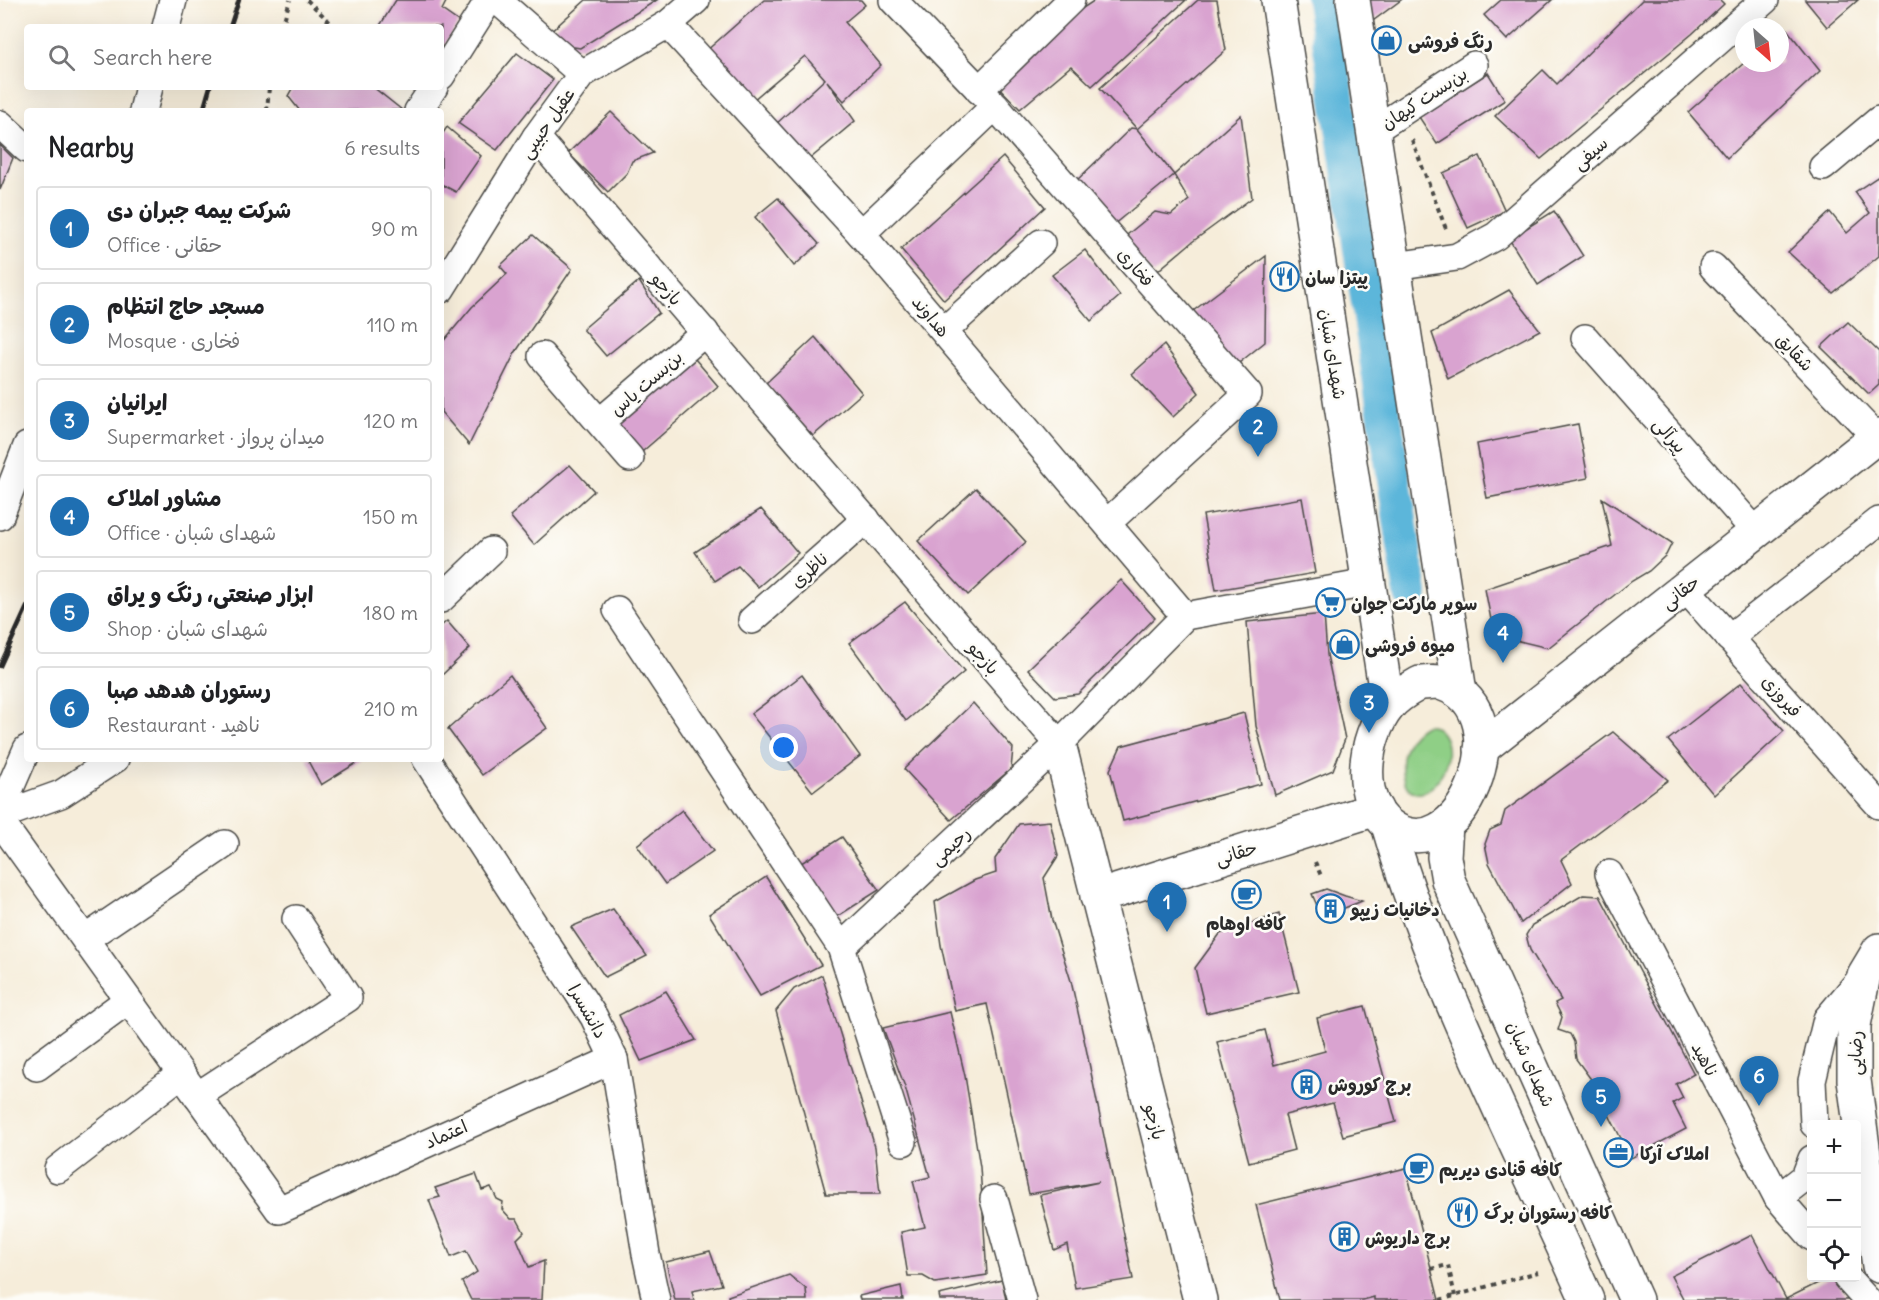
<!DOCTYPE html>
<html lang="en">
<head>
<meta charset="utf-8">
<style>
	:root { --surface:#fff; --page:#f6f6f6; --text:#202124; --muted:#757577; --line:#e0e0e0; --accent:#1f6fb2 }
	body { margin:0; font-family:Delius,"Playpen Sans Arabic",sans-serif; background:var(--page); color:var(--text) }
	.controls { position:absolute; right:18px; bottom:18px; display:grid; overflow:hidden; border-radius:6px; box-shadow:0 6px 24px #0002 }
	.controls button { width:54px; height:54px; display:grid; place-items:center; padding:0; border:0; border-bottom:2px solid var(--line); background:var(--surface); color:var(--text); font:30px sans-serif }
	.compass { position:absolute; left:1735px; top:18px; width:54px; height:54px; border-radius:50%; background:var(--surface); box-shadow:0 6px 24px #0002; rotate:153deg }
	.you { position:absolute; left:784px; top:748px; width:21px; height:21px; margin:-15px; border:4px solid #fff; border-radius:50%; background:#1a73e8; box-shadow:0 0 0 9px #1a73e833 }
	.badge { display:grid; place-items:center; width:39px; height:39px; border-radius:50%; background:var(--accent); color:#fff; font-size:20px; font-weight:700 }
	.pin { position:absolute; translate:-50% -50px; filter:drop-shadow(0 2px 3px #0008) }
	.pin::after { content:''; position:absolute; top:32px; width:21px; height:18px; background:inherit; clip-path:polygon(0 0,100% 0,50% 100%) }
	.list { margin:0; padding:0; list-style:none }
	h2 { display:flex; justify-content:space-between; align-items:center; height:78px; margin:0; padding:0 24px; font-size:26px }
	h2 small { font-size:20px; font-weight:400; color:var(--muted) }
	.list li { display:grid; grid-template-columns:39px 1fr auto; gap:18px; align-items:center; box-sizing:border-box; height:84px; margin:0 12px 12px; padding:0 12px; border:2px solid var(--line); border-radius:6px }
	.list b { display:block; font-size:22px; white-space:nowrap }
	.list p { margin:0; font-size:20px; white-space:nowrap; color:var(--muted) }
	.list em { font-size:20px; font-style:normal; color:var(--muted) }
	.icon { flex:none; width:33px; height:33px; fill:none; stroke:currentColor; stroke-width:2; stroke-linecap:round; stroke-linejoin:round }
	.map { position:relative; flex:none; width:1879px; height:1300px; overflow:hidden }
	.search { position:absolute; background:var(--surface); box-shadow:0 6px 24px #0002; left:24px; top:24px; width:420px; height:66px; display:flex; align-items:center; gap:15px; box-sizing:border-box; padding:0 21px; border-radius:6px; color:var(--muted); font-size:22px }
	.panel { position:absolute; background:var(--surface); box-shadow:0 6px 24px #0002; left:24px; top:108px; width:420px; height:654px; border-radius:6px }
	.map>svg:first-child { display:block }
	.green { fill:#8fcf86; stroke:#5d7d58; stroke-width:1.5 }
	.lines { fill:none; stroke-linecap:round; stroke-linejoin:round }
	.canal { stroke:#5cb6da; stroke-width:34 }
	.building { fill:#d9a3d0 }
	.minor-casing { stroke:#494845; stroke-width:30 }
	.tertiary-casing { stroke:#494845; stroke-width:36 }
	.path { stroke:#494845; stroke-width:4; stroke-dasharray:4.5 4.5; stroke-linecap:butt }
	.minor { stroke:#fff; stroke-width:27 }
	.tertiary { stroke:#fff; stroke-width:33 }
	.rail { stroke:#2b2b2b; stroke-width:4.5 }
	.labels { text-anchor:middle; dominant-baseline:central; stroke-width:5; stroke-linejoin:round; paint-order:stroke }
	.poi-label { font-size:18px; font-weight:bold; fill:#2b2b2b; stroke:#fdfcf7; text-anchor:start }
	.street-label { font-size:18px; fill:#2b2b2b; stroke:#fdfcf7 }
</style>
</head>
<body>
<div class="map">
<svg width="1879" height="1300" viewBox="0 0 1879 1300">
	<rect width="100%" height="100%" fill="#fdfcf7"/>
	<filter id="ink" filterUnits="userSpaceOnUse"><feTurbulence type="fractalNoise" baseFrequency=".0167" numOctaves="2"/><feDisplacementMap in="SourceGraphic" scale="12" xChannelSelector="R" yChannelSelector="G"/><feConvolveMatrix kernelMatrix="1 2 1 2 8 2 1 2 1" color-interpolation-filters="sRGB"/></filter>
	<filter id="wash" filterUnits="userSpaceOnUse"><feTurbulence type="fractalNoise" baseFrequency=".008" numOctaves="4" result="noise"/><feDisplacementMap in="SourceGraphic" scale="24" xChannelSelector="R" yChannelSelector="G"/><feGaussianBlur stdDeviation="1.35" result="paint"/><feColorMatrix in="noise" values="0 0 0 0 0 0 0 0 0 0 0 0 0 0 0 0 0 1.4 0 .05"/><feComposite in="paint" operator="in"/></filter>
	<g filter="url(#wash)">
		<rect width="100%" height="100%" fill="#f6edda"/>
		<path class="green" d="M1425,725H1432C1471,746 1426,817 1406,785C1402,777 1401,767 1402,758C1405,743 1412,732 1425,725Z"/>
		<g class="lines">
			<polyline class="canal" points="1323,0 1411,594"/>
		</g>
		<g id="blocks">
			<g class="building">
				<polygon points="396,0 447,0 442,10 459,22 441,50 441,27 379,27"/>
				<polygon points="586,0 657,0 580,48 562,45 548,34"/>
				<polygon points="764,0 861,0 865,5 845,22 881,65 844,101 827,81 855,121 805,163 775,125 825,79 805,56 753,100 705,52"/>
				<polygon points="1095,0 1186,0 1092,86 1071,66 1020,109 990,78 1048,31"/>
				<polygon points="1198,0 1217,0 1226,50 1137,129 1174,175 1113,225 1074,183 1131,128 1137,129 1100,88"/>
				<polygon points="1363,0 1401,0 1370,23"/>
				<polygon points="1501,0 1552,0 1507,40 1484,15"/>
				<polygon points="1642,0 1720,0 1724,4 1692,34 1541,159 1495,116 1543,70 1557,84"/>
				<polygon points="1805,0 1858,0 1827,27"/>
				<polygon points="1785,27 1820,71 1727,158 1688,112 1744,63 1780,63 1780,31"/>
				<polygon points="517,53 553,80 497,150 458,123"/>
				<polygon points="1488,73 1505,100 1437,144 1419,117"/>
				<polygon points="293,87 373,87 402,110 300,111 288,96"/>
				<polygon points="611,112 653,153 632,161 627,173 608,192 568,153"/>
				<polygon points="1241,115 1252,198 1192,242 1154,274 1122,239 1155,212 1171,215 1189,200 1174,175"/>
				<polygon points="447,127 481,156 456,192 441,184 441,136"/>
				<polygon points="0,145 13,158 0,190"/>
				<polygon points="1480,156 1505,211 1468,228 1443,173"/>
				<polygon points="1003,157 1045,207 944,300 901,249"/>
				<polygon points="1879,176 1879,256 1833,293 1788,252 1830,212 1847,233 1870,213 1855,192"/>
				<polygon points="778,198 819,244 794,266 755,217"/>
				<polygon points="1554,211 1583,256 1538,285 1509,239"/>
				<polygon points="533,235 572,269 515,353 469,445 441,412 441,344 472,307 507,274 500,266"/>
				<polygon points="1085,250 1120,296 1091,321 1052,275"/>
				<polygon points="1266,256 1265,342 1234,367 1189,314"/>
				<polygon points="639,281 659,313 606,356 583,329"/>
				<polygon points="1509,290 1540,330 1448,379 1432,333"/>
				<polygon points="1848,322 1879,352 1879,385 1869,394 1821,347"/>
				<polygon points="815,337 862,393 813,436 765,384"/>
				<polygon points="1164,345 1199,393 1173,417 1132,374"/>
				<polygon points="695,359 718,386 636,457 611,430"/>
				<polygon points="1578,424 1588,478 1487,498 1477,444"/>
				<polygon points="570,465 594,491 534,545 510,516"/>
				<polygon points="976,488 1026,542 968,595 918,541"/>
				<polygon points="1302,498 1315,573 1216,590 1203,515"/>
				<polygon points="1602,498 1672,543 1666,555 1649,571 1632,581 1548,648 1494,635 1485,589 1612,546"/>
				<polygon points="761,509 798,553 758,587 738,566 715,581 695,552"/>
				<polygon points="1121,580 1155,618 1078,694 1055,697 1028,669"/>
				<polygon points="905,602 964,672 906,721 849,643"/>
				<polygon points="1324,614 1327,655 1345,739 1333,770 1275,795 1256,726 1247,622"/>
				<polygon points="447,621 470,648 441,676 441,626"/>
				<polygon points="510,675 547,728 482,775 448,729"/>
				<polygon points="802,675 860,756 813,792 751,714"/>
				<polygon points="1741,683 1784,731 1714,795 1668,740"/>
				<polygon points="973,703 1013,748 1011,769 951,820 904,769"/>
				<polygon points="1244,713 1261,784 1123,821 1110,770 1121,746"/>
				<polygon points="1613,732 1668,780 1561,860 1572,883 1521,923 1489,863 1485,844 1490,830 1501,825 1505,811"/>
				<polygon points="307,759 363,759 321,785"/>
				<polygon points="682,810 713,851 665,884 637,845"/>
				<polygon points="1050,821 1058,856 1044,878 1052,920 1071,981 1086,1048 1133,1279 1075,1288 1067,1244 1054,1250 1040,1195 1099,1182 1029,1194 987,1004 955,1011 941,945 935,902 975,880 996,873 995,859 1019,824"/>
				<polygon points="842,837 879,890 835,918 798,865"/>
				<polygon points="766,877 821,965 760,996 709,914"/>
				<polygon points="1326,889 1345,896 1362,901 1322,917 1312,894"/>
				<polygon points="1583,895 1600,896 1694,1074 1676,1084 1683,1098 1673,1103 1686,1129 1631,1158 1602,1101 1591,1096 1593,1082 1576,1059 1574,1042 1570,1034 1558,1030 1562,1017 1555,1003 1561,1000 1530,950 1526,935 1532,925"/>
				<polygon points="613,909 647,956 605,977 571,927"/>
				<polygon points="1279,914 1299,992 1206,1013 1195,968 1220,934"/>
				<polygon points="822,975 875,1147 880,1194 826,1194 776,1011 794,989"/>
				<polygon points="666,991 696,1040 641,1061 619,1015"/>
				<polygon points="1365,1006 1396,1122 1343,1136 1333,1103 1285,1115 1294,1150 1249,1162 1217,1042 1265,1030 1274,1065 1325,1051 1317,1018"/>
				<polygon points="950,1012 965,1076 980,1167 987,1275 935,1283 923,1276 908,1276 901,1232 925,1227 913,1181 930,1177 905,1087 883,1028"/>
				<polygon points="1406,1168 1439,1300 1374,1300 1374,1297 1363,1300 1280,1300 1256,1205"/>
				<polygon points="476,1174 482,1190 491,1187 497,1199 503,1202 502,1209 511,1219 517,1219 524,1232 517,1239 529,1267 544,1261 542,1300 471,1300 462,1282 477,1272 466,1251 451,1257 429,1200 440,1197 435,1188"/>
				<polygon points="1752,1235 1786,1299 1828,1278 1836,1278 1848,1300 1684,1300 1671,1276"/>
				<polygon points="710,1251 722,1285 692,1291 694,1300 675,1300 666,1262"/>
				<polygon points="789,1275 806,1289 807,1300 729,1300 728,1296"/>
				<polygon points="1002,1280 1006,1300 940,1300 939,1295"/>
				<polygon points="901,1286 903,1300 860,1300 859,1296"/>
			</g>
		</g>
	</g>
	<g filter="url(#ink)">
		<use href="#blocks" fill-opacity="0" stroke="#494845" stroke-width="1.5"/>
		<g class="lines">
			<defs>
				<g id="minor">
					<polyline points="497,0 582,74"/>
					<polyline points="893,0 995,106 1248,394 1107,523"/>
					<polyline points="668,24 861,234 1185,616"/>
					<polyline points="166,27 173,0"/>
					<polyline points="441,76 489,0"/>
					<polyline points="979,90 1071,0"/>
					<polyline points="143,111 149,87"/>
					<polyline points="418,111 434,87"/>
					<polyline points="0,124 27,149"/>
					<polyline points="1373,131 1474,65"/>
					<polyline points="536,137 1059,744"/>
					<polyline points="1823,167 1879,120"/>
					<polyline points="861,234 995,106"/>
					<polyline points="1394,266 1457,257 1496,236 1765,0"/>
					<polyline points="1713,267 1879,440"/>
					<polyline points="441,289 536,137 582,74 668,24 696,0"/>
					<polyline points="944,331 1041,243"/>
					<polyline points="1585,338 1756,532"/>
					<polyline points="542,356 630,458"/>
					<polyline points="600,422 705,332"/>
					<polyline points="0,516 27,446"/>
					<polyline points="1685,588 1879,805"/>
					<polyline points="441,599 491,551"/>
					<polyline points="617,610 841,947 903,1142"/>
					<polyline points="752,620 866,519"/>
					<polyline points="1729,638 1879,521"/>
					<polyline points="426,759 594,1017 614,1059 646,1254 656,1300"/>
					<polyline points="0,811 27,749"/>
					<polyline points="0,816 61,794 115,759"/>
					<polyline points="0,821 279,1210 614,1059"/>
					<polyline points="1609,874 1778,1198 1812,1237"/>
					<polyline points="85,939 225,844"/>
					<polyline points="841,947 1059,744 1185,616 1368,583"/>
					<polyline points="37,1067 128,1000"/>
					<polyline points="197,1096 348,998 296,919"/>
					<polyline points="1814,1124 1812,1081 1827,1019 1864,975"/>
					<polyline points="58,1169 181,1074"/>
					<polyline points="1778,1198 1805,1177 1812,1159"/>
					<polyline points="994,1199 1022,1300"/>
					<polyline points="1847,1278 1867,1300"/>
				</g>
				<g id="tertiary">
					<polyline points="1278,0 1388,707"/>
					<polyline points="1353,0 1460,692"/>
					<path d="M1420,683C1427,683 1437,681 1443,684C1527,712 1458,879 1389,825C1355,799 1364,737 1388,707C1396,696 1408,690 1420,683Z"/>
					<polyline points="1059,744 1200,1300"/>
					<polyline points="1481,749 1879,435"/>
					<path d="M1388,825C1436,990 1518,1143 1587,1300"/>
					<polyline points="1446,825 1444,857 1448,880 1636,1300"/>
					<polyline points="1097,897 1376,809"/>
					<polyline points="1879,950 1864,975 1854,1025 1854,1080 1879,1266"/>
				</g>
			</defs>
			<use href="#minor" class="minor-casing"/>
			<use href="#tertiary" class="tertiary-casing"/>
			<g class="path">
				<polyline points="307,0 335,27"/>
				<polyline points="282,27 290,0"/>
				<polyline points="267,111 269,87"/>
				<polyline points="1412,140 1446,229"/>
				<polyline points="1315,862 1322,878"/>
				<polyline points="1431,1269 1448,1265 1455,1296"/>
				<polyline points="1440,1300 1538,1272"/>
			</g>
			<use href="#minor" class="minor"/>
			<use href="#tertiary" class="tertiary"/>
			<g class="rail">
				<polyline points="230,27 239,0"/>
				<polyline points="203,111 210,87"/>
				<polyline points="0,666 27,607"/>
			</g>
		</g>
	</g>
	<defs>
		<symbol id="shop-ring" viewBox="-11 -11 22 22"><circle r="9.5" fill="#fdfcf7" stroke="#1f6fb2" stroke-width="1.5"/><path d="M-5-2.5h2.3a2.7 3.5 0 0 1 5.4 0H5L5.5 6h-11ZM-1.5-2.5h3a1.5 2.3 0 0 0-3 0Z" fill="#1f6fb2"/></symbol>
		<symbol id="restaurant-ring" viewBox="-11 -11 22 22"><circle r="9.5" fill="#fdfcf7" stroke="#1f6fb2" stroke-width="1.5"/><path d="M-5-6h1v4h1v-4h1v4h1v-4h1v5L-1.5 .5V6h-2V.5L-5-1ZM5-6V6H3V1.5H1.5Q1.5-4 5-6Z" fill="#1f6fb2"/></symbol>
		<symbol id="supermarket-ring" viewBox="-11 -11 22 22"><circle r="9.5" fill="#fdfcf7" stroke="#1f6fb2" stroke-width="1.5"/><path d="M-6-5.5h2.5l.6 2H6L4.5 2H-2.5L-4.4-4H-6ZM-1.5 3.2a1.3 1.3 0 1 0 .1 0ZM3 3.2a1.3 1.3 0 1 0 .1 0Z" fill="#1f6fb2"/></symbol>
		<symbol id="cafe-ring" viewBox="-11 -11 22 22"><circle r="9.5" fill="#fdfcf7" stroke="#1f6fb2" stroke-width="1.5"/><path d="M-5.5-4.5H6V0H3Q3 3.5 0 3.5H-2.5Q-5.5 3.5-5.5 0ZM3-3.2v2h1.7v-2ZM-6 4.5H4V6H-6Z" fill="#1f6fb2"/></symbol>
		<symbol id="building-ring" viewBox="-11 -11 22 22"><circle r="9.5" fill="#fdfcf7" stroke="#1f6fb2" stroke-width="1.5"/><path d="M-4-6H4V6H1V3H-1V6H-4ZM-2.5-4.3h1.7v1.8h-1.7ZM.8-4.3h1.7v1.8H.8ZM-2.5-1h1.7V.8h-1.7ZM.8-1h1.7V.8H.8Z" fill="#1f6fb2"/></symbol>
		<symbol id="office-ring" viewBox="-11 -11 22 22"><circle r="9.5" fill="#fdfcf7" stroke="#1f6fb2" stroke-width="1.5"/><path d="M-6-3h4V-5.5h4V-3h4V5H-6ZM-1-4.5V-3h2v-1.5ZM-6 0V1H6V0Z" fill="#1f6fb2"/></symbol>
	</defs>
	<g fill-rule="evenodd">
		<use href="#shop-ring" x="1370" y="24" width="33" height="33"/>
		<use href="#restaurant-ring" x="1268" y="260" width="33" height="33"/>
		<use href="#supermarket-ring" x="1314" y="586" width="33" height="33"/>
		<use href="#shop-ring" x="1328" y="628" width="33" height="33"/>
		<use href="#cafe-ring" x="1230" y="878" width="33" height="33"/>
		<use href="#building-ring" x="1314" y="892" width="33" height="33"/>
		<use href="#building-ring" x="1290" y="1068" width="33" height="33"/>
		<use href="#office-ring" x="1602" y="1136" width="33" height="33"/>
		<use href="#cafe-ring" x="1402" y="1152" width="33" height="33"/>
		<use href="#restaurant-ring" x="1446" y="1196" width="33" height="33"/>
		<use href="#building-ring" x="1328" y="1220" width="33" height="33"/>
	</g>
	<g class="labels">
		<g class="poi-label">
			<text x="1408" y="41">رنگ فروشی</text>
			<text x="1305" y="277">پیتزا سان</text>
			<text x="1351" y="603">سوپر مارکت جوان</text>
			<text x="1365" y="645">میوه فروشی</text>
			<text x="1351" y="909">دخانیات زیپو</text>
			<text x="1246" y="923" text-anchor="middle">کافه اوهام</text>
			<text x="1328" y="1084">برج کوروش</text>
			<text x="1640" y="1153">املاک آرکا</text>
			<text x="1439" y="1169">کافه قنادی دیریم</text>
			<text x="1484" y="1212">کافه رستوران برگ</text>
			<text x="1365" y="1237">برج داریوش</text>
		</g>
		<g class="street-label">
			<text transform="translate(1424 98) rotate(-33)">بن‌بست کیهان</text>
			<text transform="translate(547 123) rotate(-55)">عقیل حبیبی</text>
			<text transform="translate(1590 153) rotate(-41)">سیفی</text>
			<text transform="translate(1136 267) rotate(49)">فخاری</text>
			<text transform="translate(667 289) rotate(49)">بازجو</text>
			<text transform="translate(931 316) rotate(50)">هداوند</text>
			<text transform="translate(1795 352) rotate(46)">شقایق</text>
			<text transform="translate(1333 354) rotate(81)">شهدای شبان</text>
			<text transform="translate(646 383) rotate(-41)">بن‌بست یاس</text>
			<text transform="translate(1670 435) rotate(49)">پیرآلی</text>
			<text transform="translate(809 570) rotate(-42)">ناظری</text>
			<text transform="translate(1680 592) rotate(-38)">حقانی</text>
			<text transform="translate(984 658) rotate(49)">بازجو</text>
			<text transform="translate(1782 696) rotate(48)">فیروزی</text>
			<text transform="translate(950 846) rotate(-43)">رحیمی</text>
			<text transform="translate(1236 853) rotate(-18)">حقانی</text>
			<text transform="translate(588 1011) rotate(60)">دانشسرا</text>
			<text transform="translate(1855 1053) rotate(-89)">رضایی</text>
			<text transform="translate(1705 1059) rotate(62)">ناهید</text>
			<text transform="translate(1531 1064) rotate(66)">شهدای شبان</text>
			<text transform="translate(1155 1122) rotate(76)">بازجو</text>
			<text transform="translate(446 1134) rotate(-24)">اعتماد</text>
		</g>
	</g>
</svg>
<div class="controls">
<button>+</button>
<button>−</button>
<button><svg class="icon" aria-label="locate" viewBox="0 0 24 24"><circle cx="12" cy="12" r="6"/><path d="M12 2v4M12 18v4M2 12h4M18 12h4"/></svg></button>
</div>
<svg class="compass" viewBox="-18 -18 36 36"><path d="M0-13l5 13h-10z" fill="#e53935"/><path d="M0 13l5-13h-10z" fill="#757577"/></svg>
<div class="you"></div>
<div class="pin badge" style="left:1167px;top:932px">1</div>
<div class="pin badge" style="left:1258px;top:457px">2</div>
<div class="pin badge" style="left:1369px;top:733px">3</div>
<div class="pin badge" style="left:1503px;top:663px">4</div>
<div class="pin badge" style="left:1601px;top:1127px">5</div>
<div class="pin badge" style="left:1759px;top:1106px">6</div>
<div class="search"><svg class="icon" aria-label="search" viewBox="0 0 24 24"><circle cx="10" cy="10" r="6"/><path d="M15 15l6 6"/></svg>Search here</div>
<section class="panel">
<h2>Nearby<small>6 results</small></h2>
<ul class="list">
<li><span class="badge">1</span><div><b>شرکت بیمه جبران دی</b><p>Office · حقانی</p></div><em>90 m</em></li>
<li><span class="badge">2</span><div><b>مسجد حاج انتظام</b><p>Mosque · فخاری</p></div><em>110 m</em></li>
<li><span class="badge">3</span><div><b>ایرانیان</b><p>Supermarket · میدان پرواز</p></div><em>120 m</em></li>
<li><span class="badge">4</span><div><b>مشاور املاک</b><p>Office · شهدای شبان</p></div><em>150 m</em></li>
<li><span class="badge">5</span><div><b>ابزار صنعتی، رنگ و یراق</b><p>Shop · شهدای شبان</p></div><em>180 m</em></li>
<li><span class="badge">6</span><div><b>رستوران هدهد صبا</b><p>Restaurant · ناهید</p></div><em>210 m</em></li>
</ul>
</section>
</div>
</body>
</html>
